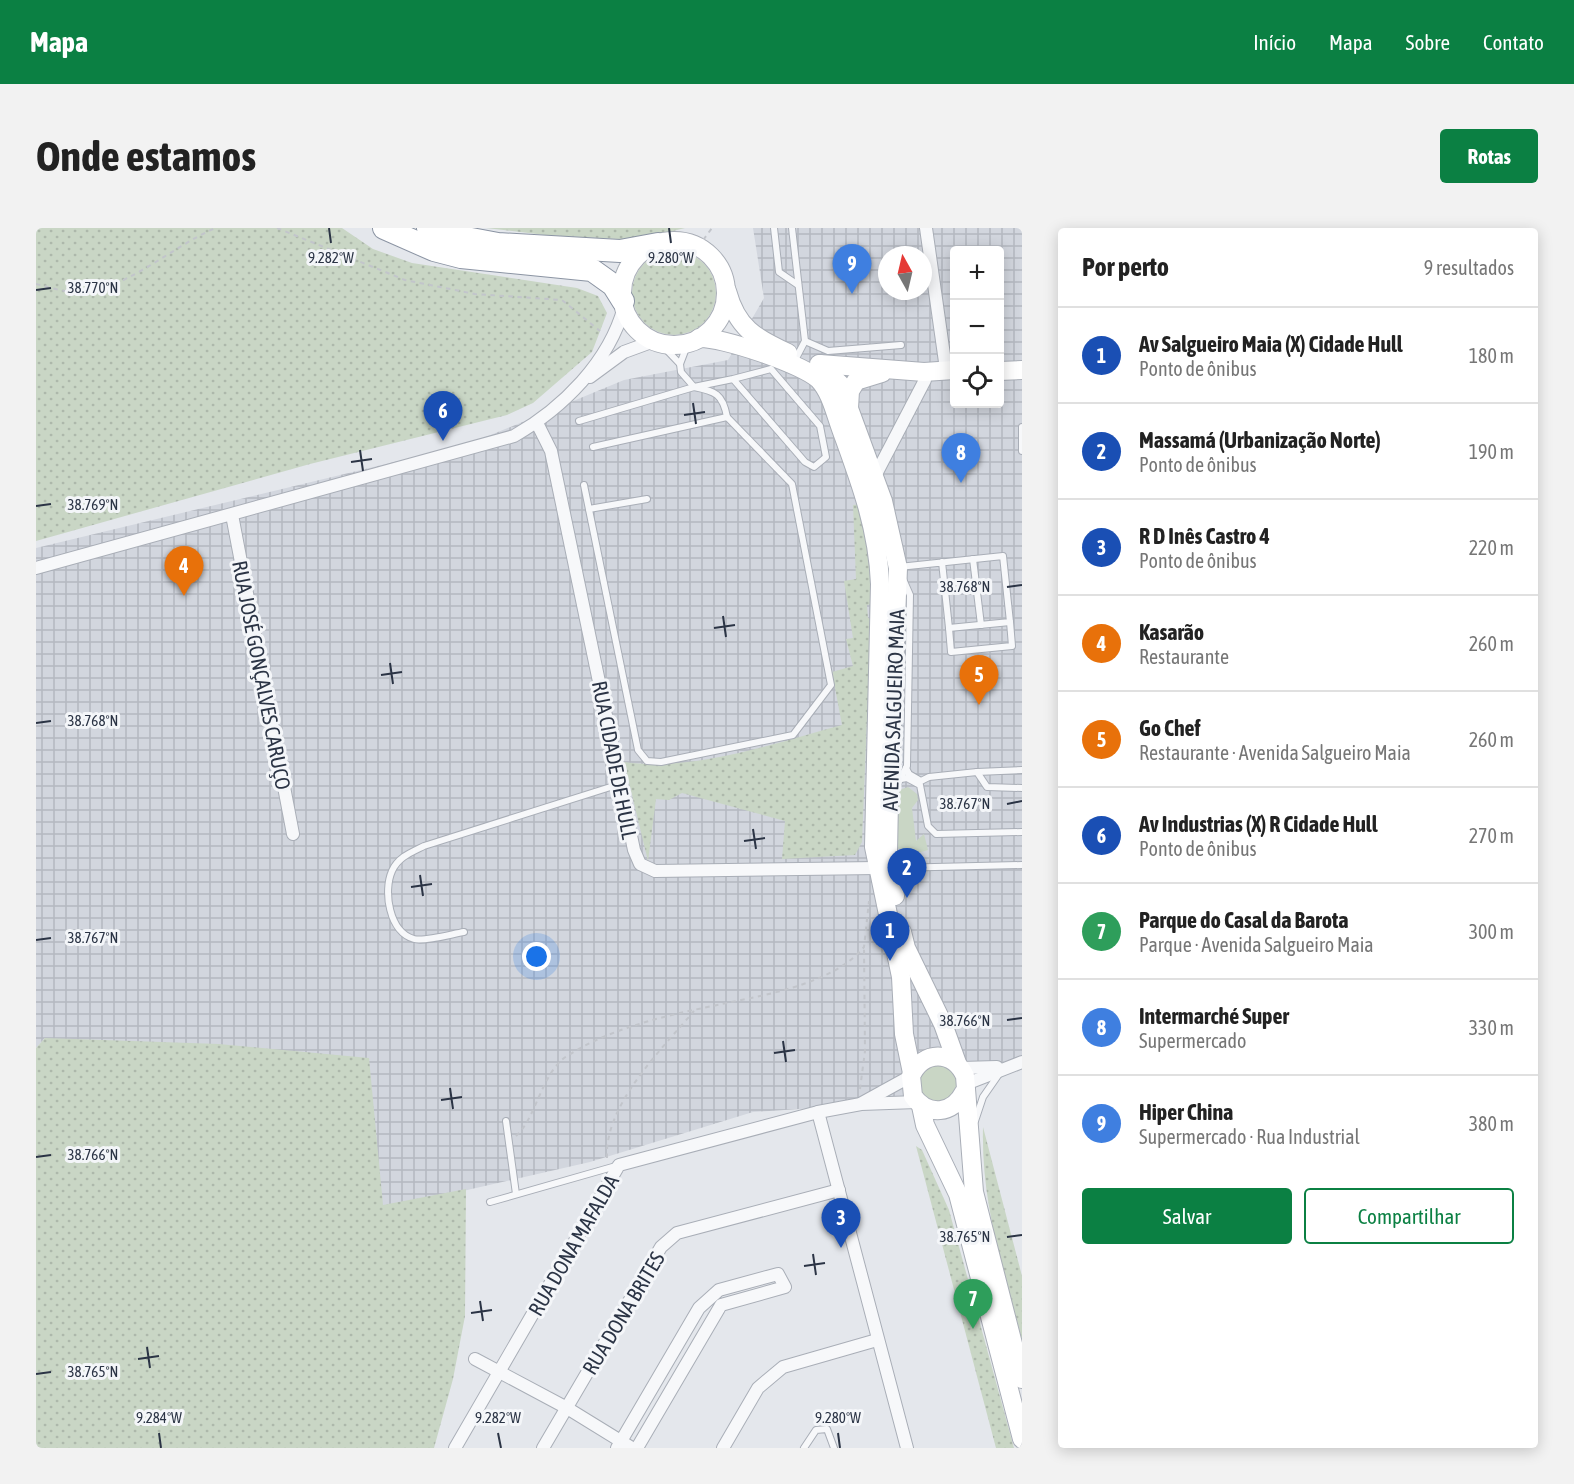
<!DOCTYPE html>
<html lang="pt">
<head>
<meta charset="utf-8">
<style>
	:root { --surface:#fff; --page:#f2f2f2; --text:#222; --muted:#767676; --line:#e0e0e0; --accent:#0b8043 }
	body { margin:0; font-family:"Asap Condensed",sans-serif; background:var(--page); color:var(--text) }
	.controls { position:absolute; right:18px; top:18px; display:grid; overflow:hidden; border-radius:6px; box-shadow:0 3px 15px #0003 }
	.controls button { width:54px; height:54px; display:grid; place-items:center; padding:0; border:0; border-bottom:2px solid var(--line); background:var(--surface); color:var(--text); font:30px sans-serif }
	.compass { position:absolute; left:842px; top:18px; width:54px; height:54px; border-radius:50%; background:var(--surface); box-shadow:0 3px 15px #0003; rotate:352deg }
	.you { position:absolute; left:501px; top:729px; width:21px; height:21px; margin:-15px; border:4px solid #fff; border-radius:50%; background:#1a73e8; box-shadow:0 0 0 9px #1a73e833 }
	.badge { display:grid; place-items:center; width:39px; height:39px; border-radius:50%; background:var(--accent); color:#fff; font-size:20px; font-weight:700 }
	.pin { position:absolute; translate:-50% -50px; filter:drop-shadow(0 2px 3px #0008) }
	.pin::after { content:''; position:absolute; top:32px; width:21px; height:18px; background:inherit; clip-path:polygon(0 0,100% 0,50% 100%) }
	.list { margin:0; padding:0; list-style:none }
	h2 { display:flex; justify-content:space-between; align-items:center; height:78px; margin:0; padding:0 24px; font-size:26px }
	h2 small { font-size:20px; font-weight:400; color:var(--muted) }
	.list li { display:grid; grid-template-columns:39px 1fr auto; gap:18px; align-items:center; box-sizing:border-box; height:96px; padding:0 24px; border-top:2px solid var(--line) }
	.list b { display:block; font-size:22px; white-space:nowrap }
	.list p { margin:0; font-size:20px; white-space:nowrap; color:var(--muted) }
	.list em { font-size:20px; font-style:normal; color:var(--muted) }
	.actions { display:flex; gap:12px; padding:18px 24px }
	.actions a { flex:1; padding:14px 0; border:2px solid var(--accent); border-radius:6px; text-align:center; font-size:21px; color:var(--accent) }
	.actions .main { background:var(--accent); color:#fff }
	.icon { flex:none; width:33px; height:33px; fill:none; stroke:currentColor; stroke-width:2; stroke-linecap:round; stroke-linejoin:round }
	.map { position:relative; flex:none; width:986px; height:1220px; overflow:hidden; border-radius:6px }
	header { display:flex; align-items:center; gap:36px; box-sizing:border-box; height:84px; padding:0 30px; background:var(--accent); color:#fff }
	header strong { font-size:28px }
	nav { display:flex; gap:33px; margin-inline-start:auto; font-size:21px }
	.intro { display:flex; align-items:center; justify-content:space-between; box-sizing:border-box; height:144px; padding:0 36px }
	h1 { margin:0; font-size:42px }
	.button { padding:15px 27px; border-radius:6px; background:var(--accent); color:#fff; font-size:21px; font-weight:700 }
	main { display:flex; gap:36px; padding:0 36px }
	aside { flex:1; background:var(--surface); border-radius:6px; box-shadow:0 3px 15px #0003 }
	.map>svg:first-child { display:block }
	.industrial { fill:url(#industrial-grid); fill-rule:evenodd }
	.grass { fill:url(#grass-dots) }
	.garden { fill:#c9d6c5 }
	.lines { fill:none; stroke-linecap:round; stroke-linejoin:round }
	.lane-casing { stroke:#a9aeb7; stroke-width:8 }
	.street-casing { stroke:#a9aeb7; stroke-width:14 }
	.secondary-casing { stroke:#a9aeb7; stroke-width:20 }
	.highway-casing { stroke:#8b94a3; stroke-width:24 }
	.path { stroke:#c2c5cb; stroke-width:2; stroke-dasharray:4.5 4.5; stroke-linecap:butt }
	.lane { stroke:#f7f8fa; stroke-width:6 }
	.street { stroke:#f7f8fa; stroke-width:12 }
	.secondary { stroke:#fff; stroke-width:18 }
	.highway { stroke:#fff; stroke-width:22 }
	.ticks { fill:none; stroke:#2b3445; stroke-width:2 }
	.labels { text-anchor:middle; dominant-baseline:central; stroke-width:6; stroke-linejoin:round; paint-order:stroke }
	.street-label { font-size:21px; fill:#2b3445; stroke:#f4f6f9 }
	.ticks-label { font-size:15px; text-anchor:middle; fill:#2b3445; stroke:#f4f6f9; stroke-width:6; stroke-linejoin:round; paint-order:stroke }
</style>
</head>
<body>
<header>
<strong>Mapa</strong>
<nav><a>Início</a><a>Mapa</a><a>Sobre</a><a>Contato</a></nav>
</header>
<div class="intro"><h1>Onde estamos</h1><a class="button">Rotas</a></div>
<main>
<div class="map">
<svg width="986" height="1220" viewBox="0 0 986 1220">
	<defs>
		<pattern id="industrial-grid" width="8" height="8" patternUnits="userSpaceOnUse" patternTransform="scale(1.5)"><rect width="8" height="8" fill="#d2d6de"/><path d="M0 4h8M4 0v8" fill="none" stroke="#b4b8c0"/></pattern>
		<pattern id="grass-dots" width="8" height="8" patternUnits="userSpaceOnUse" patternTransform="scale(1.5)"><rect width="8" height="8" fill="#c9d6c5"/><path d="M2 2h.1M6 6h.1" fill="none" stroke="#adb8ab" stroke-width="1.8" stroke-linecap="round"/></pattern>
	</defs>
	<rect width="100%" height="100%" fill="#e4e7ec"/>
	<path class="industrial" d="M717,0H986V829L958,836L868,874L717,884L554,934L418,965L347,978L9,810L0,820V320L433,216L588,152L692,132L728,70ZM918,22H963V176H918ZM851,27H887V63H851Z"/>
	<g class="grass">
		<polygon points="0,0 306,0 337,21 376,35 541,60 562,68 571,85 556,124 497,175 471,187 274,236 0,313"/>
		<polygon points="450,0 649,0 601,12 509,7"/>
		<circle cx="638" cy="65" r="42"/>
		<path d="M826,276L834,320L837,376L831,377L832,390L835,391L826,614L819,627L746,631L749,593L646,565L633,572L620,571L612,633L588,534C658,544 739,515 806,497L796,444L817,438L810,411L817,410L808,353L820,351L817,277Z"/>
		<polygon points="9,810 183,816 333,830 347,977 430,961 429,1088 417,1151 398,1220 0,1220 0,820"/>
		<path d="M947,899L986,1048V1112C967,1039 945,976 947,899Z"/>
		<polygon points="880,918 886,922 913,982 978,1220 960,1220"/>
	</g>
	<g class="garden">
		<path d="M872,559L881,566L882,572L876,580L880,613L888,606L892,622C880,626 872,626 862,620C858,602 854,579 863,562Z"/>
		<polygon points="901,834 918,843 922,855 912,872 899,875 886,869 881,849"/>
	</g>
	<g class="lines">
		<defs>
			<g id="lane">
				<polyline points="738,0 743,44 762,57"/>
				<polyline points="756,0 769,113 758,134"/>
				<polyline points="769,113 792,123 865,117"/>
				<polyline points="624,115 644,136 652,115"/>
				<polyline points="543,193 658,159 697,151 769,234 778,239 790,229 784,198 735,141 697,151"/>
				<polyline points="986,199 986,223"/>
				<path d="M557,219L691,189C687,166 679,163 658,159L645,144L644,136"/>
				<polyline points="548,257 602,522 611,533 625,534 757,507 795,457 756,256 691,189"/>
				<polyline points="553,281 611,271"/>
				<polyline points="937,331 945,397"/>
				<polyline points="863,339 967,328 974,394 913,400 906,334"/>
				<polyline points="913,400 915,424 976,418 974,394"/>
				<polyline points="870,540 873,546 885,553 893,549 941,544 951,559 986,560"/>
				<polyline points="941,544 986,542"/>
				<polyline points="865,551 871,550 884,557 892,598 900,606 986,604"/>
				<polyline points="859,561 871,538 874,367 867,351"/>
				<polyline points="857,640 986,637"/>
				<path d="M428,704C416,706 388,714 378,711C353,704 347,663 356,643C362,629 376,624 388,618L584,556"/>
				<polyline points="470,893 480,966"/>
				<polyline points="939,893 947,869 963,846"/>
				<polyline points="454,974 580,938"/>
				<polyline points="768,1220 780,1202 791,1201 798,1220"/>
			</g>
			<g id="street">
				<polyline points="890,0 910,141"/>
				<polyline points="554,149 588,124 618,113"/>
				<polyline points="501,195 515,223 598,622 604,636 619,643 841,640"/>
				<polyline points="838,250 889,152 888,144"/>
				<polyline points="196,287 257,606"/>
				<path d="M0,340L478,208C527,180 573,134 588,79"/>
				<polyline points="925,840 961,839"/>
				<polyline points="930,856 986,834"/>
				<polyline points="826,875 875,848"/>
				<polyline points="782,884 871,1220"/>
				<polyline points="439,1131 531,1180 596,1220"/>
				<polyline points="419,1220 583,937 782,884 825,876 881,874"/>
				<polyline points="507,1220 625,1019 641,1005 803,962"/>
				<polyline points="581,1220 663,1080 683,1062 742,1046 749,1059 685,1077 601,1220"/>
				<polyline points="687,1220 722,1160 747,1139 841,1112"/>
			</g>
			<g id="secondary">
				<circle cx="638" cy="65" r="52"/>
				<path d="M691,63C701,100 719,110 752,125"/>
				<path d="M663,110C685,109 767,136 783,152C795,165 799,185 805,201C824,253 842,301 844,356L838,619L865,749L868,806L876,845"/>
				<polyline points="783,136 804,156 847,273 862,340 853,572 852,625 859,668"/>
				<polyline points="784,136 888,144 918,142"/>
				<polyline points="963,143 986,142"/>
				<polyline points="813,180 814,163 820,153 846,145"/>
				<polyline points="866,704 870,720 907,796 921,835"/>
				<path d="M928,864C917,886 892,889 877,868L875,848C887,822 917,822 929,848L938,964L986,1151"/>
				<polyline points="885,878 889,897 922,966 986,1211"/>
			</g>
			<g id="highway">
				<polyline points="348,0 398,22 425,29 556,42 577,57 587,73"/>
				<polyline points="392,0 408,6 462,16 584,23 622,16"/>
			</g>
		</defs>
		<use href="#lane" class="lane-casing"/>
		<use href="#street" class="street-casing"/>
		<use href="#secondary" class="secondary-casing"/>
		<use href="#highway" class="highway-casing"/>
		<g class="path">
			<polyline points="241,0 369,52 439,66 526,72 564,103"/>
			<polyline points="662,19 676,0"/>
			<path d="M0,56C12,59 24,63 37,64C82,69 137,17 180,0"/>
			<polyline points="824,861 829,823 828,721"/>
			<path d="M480,908C501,889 505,845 531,828C578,798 637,786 691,775C734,766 798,755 828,719L833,673"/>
			<path d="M571,930C568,877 626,821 658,783"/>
		</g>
		<use href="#lane" class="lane"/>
		<use href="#street" class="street"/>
		<use href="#secondary" class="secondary"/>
		<use href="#highway" class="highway"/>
	</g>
	<path class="ticks" d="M293,0L295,15M633,0L635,15M0,62L15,60M657,175L660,196M648,187L669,184M324,222L327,243M315,234L336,231M0,278L15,276M971,359L986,357M687,388L690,409M678,400L699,397M354,435L357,456M345,447L366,444M0,495L15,493M971,576L986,573M717,601L720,621M708,613L729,610M384,647L387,668M375,659L396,656M0,712L15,710M971,792L986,790M747,813L750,834M738,825L759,822M414,860L417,881M405,872L426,869M0,929L15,927M971,1009L986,1007M777,1026L780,1047M768,1038L789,1035M444,1073L447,1093M435,1085L456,1082M111,1119L114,1140M102,1131L123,1128M0,1146L15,1144M123,1205L125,1220M462,1205L465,1220M802,1205L804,1220"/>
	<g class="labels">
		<g class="street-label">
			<text transform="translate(226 447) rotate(79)">RUA JOSÉ GONÇALVES CARUÇO</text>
			<text transform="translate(857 482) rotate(-88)">AVENIDA SALGUEIRO MAIA</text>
			<text transform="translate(579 532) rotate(79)">RUA CIDADE DE HULL</text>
			<text transform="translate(537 1017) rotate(-60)">RUA DONA MAFALDA</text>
			<text transform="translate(587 1085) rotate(-59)">RUA DONA BRITES</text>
		</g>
	</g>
	<g class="ticks-label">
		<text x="295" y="35">9.282°W</text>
		<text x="635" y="35">9.280°W</text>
		<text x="57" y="65">38.770°N</text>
		<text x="57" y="282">38.769°N</text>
		<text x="929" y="364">38.768°N</text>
		<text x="57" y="498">38.768°N</text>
		<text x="929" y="581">38.767°N</text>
		<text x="57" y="715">38.767°N</text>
		<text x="929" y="798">38.766°N</text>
		<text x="57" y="932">38.766°N</text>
		<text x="929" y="1014">38.765°N</text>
		<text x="57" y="1149">38.765°N</text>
		<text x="123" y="1195">9.284°W</text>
		<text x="462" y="1195">9.282°W</text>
		<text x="802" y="1195">9.280°W</text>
	</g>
</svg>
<div class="controls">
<button>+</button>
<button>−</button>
<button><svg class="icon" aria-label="locate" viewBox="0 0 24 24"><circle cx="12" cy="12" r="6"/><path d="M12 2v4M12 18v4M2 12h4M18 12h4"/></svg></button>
</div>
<svg class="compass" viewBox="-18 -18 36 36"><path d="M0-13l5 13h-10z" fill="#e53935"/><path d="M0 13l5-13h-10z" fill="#767676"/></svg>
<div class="you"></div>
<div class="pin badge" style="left:854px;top:733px;background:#1a4fb4">1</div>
<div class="pin badge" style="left:871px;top:670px;background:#1a4fb4">2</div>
<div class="pin badge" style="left:805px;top:1020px;background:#1a4fb4">3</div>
<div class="pin badge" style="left:148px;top:368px;background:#e8710a">4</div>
<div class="pin badge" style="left:943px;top:477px;background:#e8710a">5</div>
<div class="pin badge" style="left:407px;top:213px;background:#1a4fb4">6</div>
<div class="pin badge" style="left:937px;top:1101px;background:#2e9e5b">7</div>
<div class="pin badge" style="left:925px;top:255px;background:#3f7fe0">8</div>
<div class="pin badge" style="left:816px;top:66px;background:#3f7fe0">9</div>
</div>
<aside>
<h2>Por perto<small>9 resultados</small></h2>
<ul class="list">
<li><span class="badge" style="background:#1a4fb4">1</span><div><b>Av Salgueiro Maia (X) Cidade Hull</b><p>Ponto de ônibus</p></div><em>180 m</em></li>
<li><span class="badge" style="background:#1a4fb4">2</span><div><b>Massamá (Urbanização Norte)</b><p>Ponto de ônibus</p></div><em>190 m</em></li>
<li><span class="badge" style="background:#1a4fb4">3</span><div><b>R D Inês Castro 4</b><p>Ponto de ônibus</p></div><em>220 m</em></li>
<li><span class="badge" style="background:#e8710a">4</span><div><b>Kasarão</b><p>Restaurante</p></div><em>260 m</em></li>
<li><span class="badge" style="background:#e8710a">5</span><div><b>Go Chef</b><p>Restaurante · Avenida Salgueiro Maia</p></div><em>260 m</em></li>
<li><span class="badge" style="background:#1a4fb4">6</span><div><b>Av Industrias (X) R Cidade Hull</b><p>Ponto de ônibus</p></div><em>270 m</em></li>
<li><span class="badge" style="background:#2e9e5b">7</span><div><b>Parque do Casal da Barota</b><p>Parque · Avenida Salgueiro Maia</p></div><em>300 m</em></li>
<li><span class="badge" style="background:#3f7fe0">8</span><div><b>Intermarché Super</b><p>Supermercado</p></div><em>330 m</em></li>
<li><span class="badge" style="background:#3f7fe0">9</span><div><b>Hiper China</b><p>Supermercado · Rua Industrial</p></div><em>380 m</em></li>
</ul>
<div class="actions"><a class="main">Salvar</a><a>Compartilhar</a></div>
</aside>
</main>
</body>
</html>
